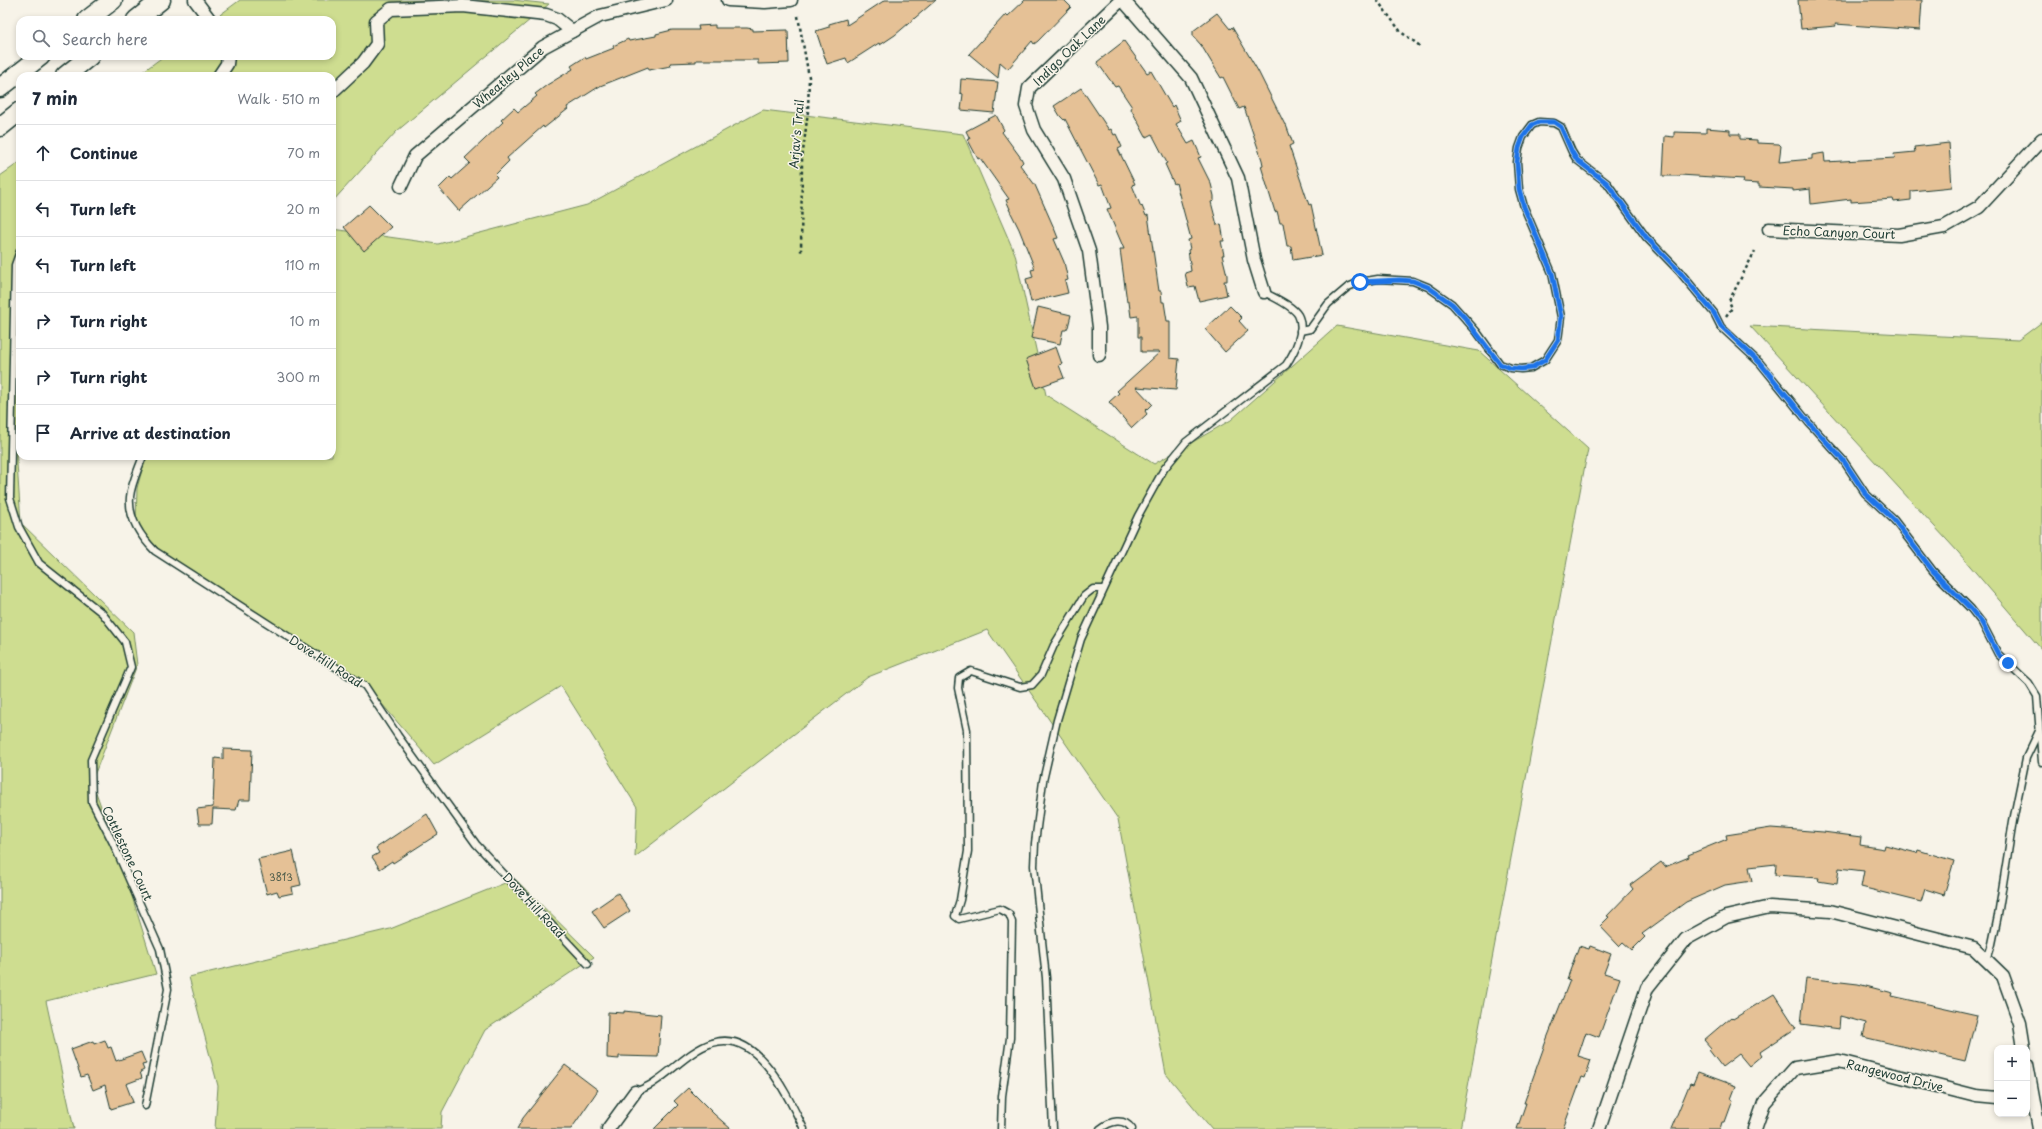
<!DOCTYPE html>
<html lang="en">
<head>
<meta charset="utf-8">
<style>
	:root { --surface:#fff; --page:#f2f2f3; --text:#1f2937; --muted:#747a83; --line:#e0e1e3 }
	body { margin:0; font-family:"Playpen Sans",sans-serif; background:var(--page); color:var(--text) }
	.controls { position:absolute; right:12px; bottom:12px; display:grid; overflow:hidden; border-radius:8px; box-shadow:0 2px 6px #0003 }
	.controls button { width:36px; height:36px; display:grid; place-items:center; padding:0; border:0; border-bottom:1px solid var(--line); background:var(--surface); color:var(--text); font:20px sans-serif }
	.stop { position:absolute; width:12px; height:12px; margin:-9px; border:3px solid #1a73e8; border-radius:50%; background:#fff }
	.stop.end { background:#1a73e8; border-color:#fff; box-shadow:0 1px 4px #0008 }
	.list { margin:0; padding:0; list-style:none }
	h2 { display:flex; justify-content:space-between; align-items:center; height:52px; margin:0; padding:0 16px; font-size:17px }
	h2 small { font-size:13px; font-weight:400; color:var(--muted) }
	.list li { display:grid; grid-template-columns:26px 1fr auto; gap:12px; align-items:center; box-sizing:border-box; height:56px; padding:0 16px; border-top:1px solid var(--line) }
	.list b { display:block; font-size:15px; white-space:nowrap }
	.list em { font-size:13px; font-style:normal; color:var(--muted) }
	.icon { flex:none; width:22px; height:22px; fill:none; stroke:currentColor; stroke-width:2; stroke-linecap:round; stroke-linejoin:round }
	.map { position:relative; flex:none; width:2042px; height:1129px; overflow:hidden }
	.search { position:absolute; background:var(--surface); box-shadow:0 2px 6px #0003; left:16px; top:16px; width:320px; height:44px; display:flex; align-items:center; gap:10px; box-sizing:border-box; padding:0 14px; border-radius:12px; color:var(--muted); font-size:15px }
	.panel { position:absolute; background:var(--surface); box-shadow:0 2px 6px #0003; left:16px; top:72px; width:320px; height:388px; border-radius:12px }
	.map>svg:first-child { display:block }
	.green { fill:#cedd90; stroke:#768d62 }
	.building { fill:#e5c196; stroke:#1f3d34 }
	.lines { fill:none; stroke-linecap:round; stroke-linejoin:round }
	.lane-casing { stroke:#1f3d34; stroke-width:9 }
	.street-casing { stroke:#1f3d34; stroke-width:15 }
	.secondary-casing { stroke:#1f3d34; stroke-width:21 }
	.path { stroke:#1f3d34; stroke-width:2.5; stroke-dasharray:3 3; stroke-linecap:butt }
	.lane { stroke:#f7f3e8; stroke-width:6 }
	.street { stroke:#f7f3e8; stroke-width:12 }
	.secondary { stroke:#f7f3e8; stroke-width:18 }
	.route { stroke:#1a73e8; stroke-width:5 }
	.labels { text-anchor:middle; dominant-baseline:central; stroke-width:3; stroke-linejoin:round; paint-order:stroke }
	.number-label { font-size:10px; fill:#505e4c }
	.street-label { font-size:12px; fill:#1f3d34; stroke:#f7f3e8 }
</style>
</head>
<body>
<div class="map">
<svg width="2042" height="1129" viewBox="0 0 2042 1129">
	<rect width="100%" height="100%" fill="#f7f3e8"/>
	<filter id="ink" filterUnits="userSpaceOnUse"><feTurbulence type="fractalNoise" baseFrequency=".025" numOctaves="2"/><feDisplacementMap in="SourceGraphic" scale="8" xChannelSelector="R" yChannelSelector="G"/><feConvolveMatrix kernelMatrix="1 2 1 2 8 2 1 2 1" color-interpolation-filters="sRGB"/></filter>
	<g filter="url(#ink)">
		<g class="green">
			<polygon points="240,0 513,0 549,4 397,131 332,202 332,76 137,76 164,56 332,56 332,20 213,20"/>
			<polygon points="763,110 963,134 1015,254 1046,395 1154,464 1231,420 1337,326 1479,351 1588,449 1460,1129 1212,1129 1166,1074 1118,819 987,630 868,677 635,857 637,807 561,686 434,765 376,697 292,636 162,553 136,524 137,488 146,456 332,456 332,229 438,244 587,205"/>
			<polygon points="20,162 20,431 15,433 21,523 133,632 137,665 92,781 126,877 156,974 46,1001 74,1129 0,1129 0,176"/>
			<polygon points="2042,322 2042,650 1958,552 1750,326 2018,340"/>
			<polygon points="515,879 594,957 485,1030 442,1112 441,1129 215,1129 218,1086 189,977 390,929"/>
		</g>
		<g class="building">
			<polygon points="885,0 936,0 895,35 880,45 879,43 848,63 846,58 827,64 816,31 829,27 829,24 846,19 847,25"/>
			<polygon points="1025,0 1064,0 1071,7 1038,41 1034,44 1032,41 1008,69 1000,62 998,78 969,54 1006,14 1008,16"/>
			<polygon points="1798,0 1922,0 1920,30 1835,24 1836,26 1801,29"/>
			<polygon points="1217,13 1230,29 1232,27 1258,71 1285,125 1286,125 1293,144 1289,146 1309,205 1311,204 1322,255 1293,260 1291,246 1287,246 1283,223 1280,223 1277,211 1275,212 1261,166 1263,165 1262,160 1244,107 1239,109 1223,77 1221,78 1201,45 1193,36 1193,31"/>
			<polygon points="715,25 715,28 747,28 753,29 753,31 788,30 789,63 758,64 758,60 696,60 696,62 670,63 671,66 649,70 648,67 600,86 567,107 568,109 544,128 543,126 507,158 509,161 495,175 497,177 459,211 439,188 450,177 452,179 470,163 465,158 503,122 501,120 514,108 518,112 537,96 535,94 547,85 573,69 571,66 585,57 586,59 614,48 613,46 628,39 629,41 656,36 656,34 672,30 699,30 698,26"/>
			<polygon points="1124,41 1147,73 1151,71 1172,107 1174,105 1181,121 1176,124 1188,144 1194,141 1201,157 1198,158 1211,184 1214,196 1214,201 1211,202 1217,225 1221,224 1224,241 1221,241 1224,255 1222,255 1227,275 1227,281 1224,281 1227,295 1199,301 1195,286 1188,287 1185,273 1191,271 1188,250 1190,249 1188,240 1191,239 1176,183 1174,184 1165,164 1167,163 1152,134 1146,137 1131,109 1132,107 1118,86 1115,87 1097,62"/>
			<polygon points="961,79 998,82 994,113 961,110 963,94 960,93"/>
			<polygon points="1081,88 1109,130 1111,129 1114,135 1116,134 1122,147 1118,149 1135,184 1132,185 1141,207 1142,206 1146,216 1148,215 1159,291 1161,291 1162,302 1164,302 1167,321 1170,321 1170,358 1179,359 1176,390 1136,387 1152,404 1145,411 1147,414 1132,428 1109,402 1119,393 1117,391 1160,352 1141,352 1141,337 1138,337 1138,316 1131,317 1129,302 1127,302 1120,249 1124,249 1107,209 1111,208 1102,184 1099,185 1065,119 1064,120 1060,116 1054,106"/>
			<polygon points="996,115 1004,130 1002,132 1021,158 1023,162 1020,165 1035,185 1054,228 1058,238 1054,239 1064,262 1068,280 1065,281 1068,293 1031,302 1026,279 1033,277 1031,270 1035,269 1019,229 1009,209 1010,209 1006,200 1009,199 980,158 978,159 968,140 970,139 966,131"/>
			<polygon points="1706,128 1730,130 1730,134 1740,134 1740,139 1757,140 1757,143 1779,144 1781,146 1779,162 1812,159 1812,155 1824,153 1825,162 1895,158 1894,154 1915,152 1914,147 1949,143 1952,187 1911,191 1911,200 1894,202 1893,199 1851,202 1851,199 1811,204 1810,189 1793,191 1793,189 1759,187 1759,184 1743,183 1744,179 1680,175 1680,176 1663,176 1665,136 1674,137 1674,132 1706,133"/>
			<polygon points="369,205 391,227 364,251 344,227"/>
			<polygon points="1230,306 1242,318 1239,321 1248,331 1225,352 1205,329"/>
			<polygon points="1038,307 1071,315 1068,327 1066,330 1063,330 1060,344 1031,338"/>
			<polygon points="1056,347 1062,364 1059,365 1064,378 1036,388 1026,359"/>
			<polygon points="223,749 252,750 250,800 239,800 236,810 213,809 212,824 199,824 197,809 213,807 215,758 223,759"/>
			<polygon points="427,814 438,834 393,863 392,861 380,869 372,857 379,853 376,848"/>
			<polygon points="1771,828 1823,832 1861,837 1860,845 1884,849 1885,845 1917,853 1918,850 1954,861 1944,895 1925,889 1921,902 1861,887 1864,871 1839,868 1837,884 1818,881 1819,878 1775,875 1776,864 1749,867 1752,881 1725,885 1686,902 1642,934 1645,937 1632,950 1623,942 1619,946 1600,926 1609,917 1607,916 1633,889 1630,885 1661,862 1665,867 1689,857 1688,855 1727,839 1726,835"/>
			<polygon points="293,851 301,885 292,887 293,893 279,896 277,891 267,894 258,859"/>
			<polygon points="618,893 630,911 604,928 592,911"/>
			<polygon points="1579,946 1589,949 1590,946 1611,954 1604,973 1620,978 1599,1037 1586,1032 1578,1056 1591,1060 1585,1078 1582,1077 1563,1129 1517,1129 1526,1103 1524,1103 1546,1041 1570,980 1567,979"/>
			<polygon points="1806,978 1858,984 1893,993 1892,996 1977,1015 1965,1061 1863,1037 1866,1023 1840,1016 1839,1029 1801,1024"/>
			<polygon points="1774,994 1796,1028 1760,1052 1762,1055 1749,1066 1739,1054 1722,1067 1709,1050 1711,1048 1704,1040 1731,1017 1733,1019"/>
			<polygon points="624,1011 661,1015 658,1057 619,1056 619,1059 607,1058 608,1012 624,1013"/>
			<polygon points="105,1040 108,1048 111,1047 116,1061 141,1052 146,1064 142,1065 144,1070 140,1072 142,1078 126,1084 133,1102 111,1109 105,1085 93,1090 87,1075 81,1077 71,1049 93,1041 94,1044"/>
			<polygon points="565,1065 598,1090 576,1122 571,1129 517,1129 523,1118"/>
			<polygon points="1698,1072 1736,1086 1731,1099 1733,1100 1725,1122 1722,1122 1720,1129 1671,1129 1690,1083 1693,1084"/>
			<polygon points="688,1088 714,1114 731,1129 654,1129 678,1105 674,1101"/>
		</g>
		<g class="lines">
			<defs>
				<g id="lane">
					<polyline points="20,251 15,265 10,498 19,527 39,563 102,613 125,642 131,667 91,760 92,802 113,843 160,949 168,989 145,1106"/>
					<polyline points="1300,331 1310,329 1328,304 1348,287 1360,282 1378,279 1413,281 1428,287 1452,304 1477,332 1500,364 1511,368 1521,369 1531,368 1545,360 1558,340 1561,317 1552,273 1524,207 1519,189 1517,162 1519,148 1523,137 1532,125 1539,122 1554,123 1561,127 1572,152 1577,160 1607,183 1646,237 1679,271 1714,313 1721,327 1760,363 1809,423 1843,460 1865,493 1894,520 1933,571 1971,609 1982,623 1998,654 2029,683 2037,696 2042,762"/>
					<path d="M143,456C139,468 131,484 130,497C128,519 141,537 155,551L365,686L398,736L476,844L588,964"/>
					<polyline points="1987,960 1992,944 1998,915 2013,821 2026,758 2039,731"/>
					<path d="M635,1092C642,1089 650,1086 656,1081C674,1069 691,1050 712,1043C758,1028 788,1097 804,1129"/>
					<polyline points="1001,1129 1002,1096 1010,1038 1012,922 1009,914 1000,909 959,919 955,916 960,900 968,851 967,730 958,688 959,678 971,671 1020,687 1032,685 1041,675 1054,645 1084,596 1093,589 1103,589"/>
					<path d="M1053,1129L1046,978L1034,866L1035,843L1043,781L1057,720L1081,639L1138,516L1164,469L1186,442L1286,365C1294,353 1306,330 1298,315C1292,305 1274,298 1264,292"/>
					<path d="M1100,1129C1110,1121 1124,1117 1132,1129"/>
				</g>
				<g id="street">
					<polyline points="195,0 210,20"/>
					<polyline points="728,0 765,2 791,0"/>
					<polyline points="1123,0 1191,78 1238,178 1254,260 1264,292"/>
					<polyline points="219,76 227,64 228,56"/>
					<polyline points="332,92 363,63 377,44 376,21 391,9 463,6 546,15 557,19 572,31"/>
					<polyline points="401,186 415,156 543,47 600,16 666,0"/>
					<polyline points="1769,229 1899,235 1944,227 1979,207 2042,139"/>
					<polyline points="1099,355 1099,327 1089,251 1064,179 1034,130 1026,106 1029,88 1121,0"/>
					<polyline points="2027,1064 2039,1129"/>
					<polyline points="608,1129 635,1092"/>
					<polyline points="1599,1129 1647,988 1686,939 1726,917 1770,907 1830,911 1974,948 2003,976 2020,1023 2024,1048"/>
					<polyline points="1755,1129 1764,1103 1795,1068 1839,1061 1976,1096 1997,1098"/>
				</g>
				<g id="secondary">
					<polyline points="87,20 113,0"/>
					<polyline points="136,20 161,0"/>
					<polyline points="65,76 90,56"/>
					<polyline points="0,88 41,56"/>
					<polyline points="0,127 20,111"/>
				</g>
			</defs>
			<use href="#lane" class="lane-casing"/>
			<use href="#street" class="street-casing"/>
			<use href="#secondary" class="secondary-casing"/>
			<g class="path">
				<polyline points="1377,0 1401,32 1420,46"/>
				<polyline points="798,16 809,77 808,111 802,160 801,254"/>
				<polyline points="1726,316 1732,308 1729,301 1755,251"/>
			</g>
			<use href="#lane" class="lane"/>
			<use href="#street" class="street"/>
			<use href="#secondary" class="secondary"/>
		</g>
	</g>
	<g class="lines" filter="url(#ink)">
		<polyline class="route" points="1360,282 1399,280 1413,281 1428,287 1452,304 1465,318 1500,364 1510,368 1521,369 1531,368 1545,360 1558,340 1561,317 1552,273 1524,207 1519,189 1517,162 1519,148 1523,137 1532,125 1539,122 1554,122 1561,127 1572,152 1577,160 1607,183 1646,237 1679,271 1714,313 1721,326 1760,363 1809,423 1843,460 1865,493 1894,520 1933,571 1971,609 1982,623 1998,654 2008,663"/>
	</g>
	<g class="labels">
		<g class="number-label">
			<text x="281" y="876">3813</text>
		</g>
		<g class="street-label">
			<text transform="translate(1069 50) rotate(-44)">Indigo Oak Lane</text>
			<text transform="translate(508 77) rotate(-40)">Wheatley Place</text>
			<text transform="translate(796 134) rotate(-85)">Arjav's Trail</text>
			<text transform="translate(1839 232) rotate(2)">Echo Canyon Court</text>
			<text transform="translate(326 661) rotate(33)">Dove Hill Road</text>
			<text transform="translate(128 853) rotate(65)">Cottlestone Court</text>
			<text transform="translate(534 905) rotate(47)">Dove Hill Road</text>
			<text transform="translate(1895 1075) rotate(14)">Rangewood Drive</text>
		</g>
	</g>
</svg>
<div class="controls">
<button>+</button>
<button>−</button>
</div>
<div class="stop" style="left:1360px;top:282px"></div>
<div class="stop end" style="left:2008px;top:663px"></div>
<div class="search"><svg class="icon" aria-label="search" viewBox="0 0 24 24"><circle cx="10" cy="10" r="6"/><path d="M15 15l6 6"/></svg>Search here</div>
<section class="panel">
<h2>7 min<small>Walk · 510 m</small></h2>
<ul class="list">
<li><svg class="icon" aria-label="ahead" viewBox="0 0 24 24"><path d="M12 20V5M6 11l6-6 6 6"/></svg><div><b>Continue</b></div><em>70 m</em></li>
<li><svg class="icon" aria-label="left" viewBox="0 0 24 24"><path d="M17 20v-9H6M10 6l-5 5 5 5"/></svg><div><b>Turn left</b></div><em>20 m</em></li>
<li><svg class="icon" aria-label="left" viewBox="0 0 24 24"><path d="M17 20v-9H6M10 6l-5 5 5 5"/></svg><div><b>Turn left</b></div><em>110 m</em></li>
<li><svg class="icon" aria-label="right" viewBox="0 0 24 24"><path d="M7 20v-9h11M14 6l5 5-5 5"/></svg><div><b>Turn right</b></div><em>10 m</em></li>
<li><svg class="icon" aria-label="right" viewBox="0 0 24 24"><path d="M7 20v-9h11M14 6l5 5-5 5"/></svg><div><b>Turn right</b></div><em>300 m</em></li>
<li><svg class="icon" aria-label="arrive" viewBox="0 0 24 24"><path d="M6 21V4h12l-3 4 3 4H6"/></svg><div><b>Arrive at destination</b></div></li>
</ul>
</section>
</div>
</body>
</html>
